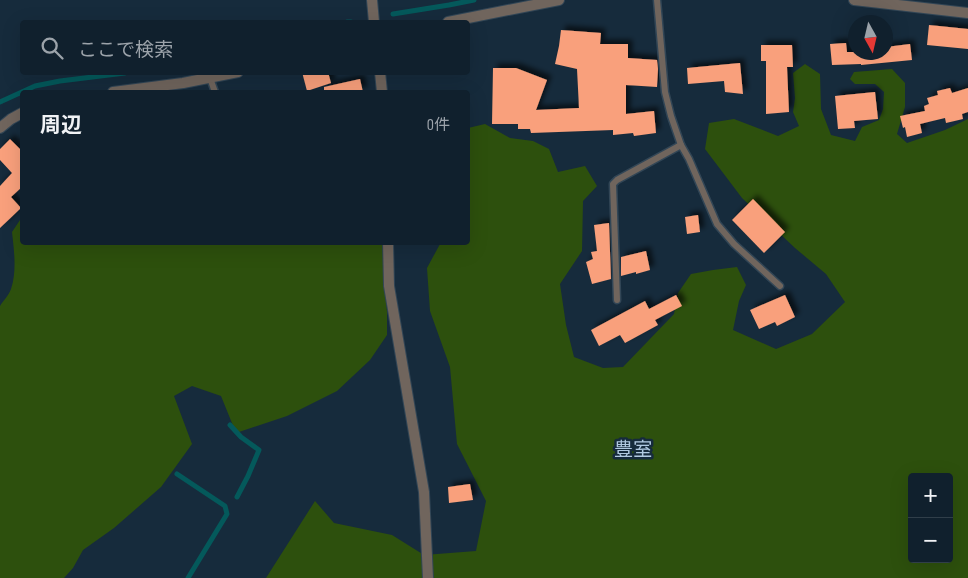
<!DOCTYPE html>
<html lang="ja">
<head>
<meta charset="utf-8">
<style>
	:root { --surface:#10202d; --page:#192835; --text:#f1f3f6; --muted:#9ca3aa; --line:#303e49 }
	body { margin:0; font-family:"Sofia Sans Condensed","Noto Sans JP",sans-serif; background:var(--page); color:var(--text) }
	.controls { position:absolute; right:15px; bottom:15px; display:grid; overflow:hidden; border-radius:5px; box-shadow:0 5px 20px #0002 }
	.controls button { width:45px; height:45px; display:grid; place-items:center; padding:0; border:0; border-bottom:1px solid var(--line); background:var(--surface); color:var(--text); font:25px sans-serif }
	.compass { position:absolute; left:848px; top:15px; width:45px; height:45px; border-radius:50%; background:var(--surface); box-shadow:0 5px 20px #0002; rotate:172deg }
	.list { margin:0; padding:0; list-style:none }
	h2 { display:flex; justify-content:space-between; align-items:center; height:65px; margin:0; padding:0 20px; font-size:21px }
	h2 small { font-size:16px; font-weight:400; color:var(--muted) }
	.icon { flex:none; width:28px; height:28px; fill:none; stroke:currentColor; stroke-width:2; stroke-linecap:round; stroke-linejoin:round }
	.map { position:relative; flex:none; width:968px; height:578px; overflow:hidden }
	.search { position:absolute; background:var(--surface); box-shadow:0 5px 20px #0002; left:20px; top:20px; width:450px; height:55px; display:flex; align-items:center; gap:12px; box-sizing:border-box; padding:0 18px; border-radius:5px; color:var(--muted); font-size:19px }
	.panel { position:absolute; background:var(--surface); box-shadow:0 5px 20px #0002; left:20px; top:90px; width:450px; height:155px; border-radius:5px }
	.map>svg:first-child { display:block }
	.green { fill:#2d500d; fill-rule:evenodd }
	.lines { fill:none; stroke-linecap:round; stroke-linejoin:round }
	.stream { stroke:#04595b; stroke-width:5 }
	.building { fill:#f9a07b; filter:url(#shadow) }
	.service-casing { stroke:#324656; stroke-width:9 }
	.tertiary-casing { stroke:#324656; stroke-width:12 }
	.service { stroke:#70655d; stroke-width:6 }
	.tertiary { stroke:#70655d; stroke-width:10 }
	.labels { text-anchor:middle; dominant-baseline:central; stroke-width:5; stroke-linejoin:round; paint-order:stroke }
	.quarter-label { font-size:19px; fill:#b1cae1; stroke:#162b3c }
</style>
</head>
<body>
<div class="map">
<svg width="968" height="578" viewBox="0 0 968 578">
	<defs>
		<filter id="shadow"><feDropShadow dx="4.5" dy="-4.5" stdDeviation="2.5" flood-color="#0009"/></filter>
	</defs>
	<rect width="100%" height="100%" fill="#162b3c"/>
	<g class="green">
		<path d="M805,64L820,74L821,109L831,135L855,141L862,127L879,120L883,109L884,92L875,84H855L850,79L854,72L892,69L905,83V107L897,134L907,143L945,130L968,119V578H266L315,501L334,523L392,535L424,555L476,551L486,501L457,444L450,367L430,311L427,268L440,244V243L468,242V128L485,124L510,138L533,141L549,149L558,172L585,166L597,186L583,201L582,251L560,284L566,325L574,357L603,368L623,367L674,314L678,293L691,274L713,270L737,267L746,285L739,301L733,330L776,349L812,334L845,302L826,274L795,248L742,198L705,149L709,123L734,119L778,136L799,126L793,112L795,98L793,73ZM912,477H949V559H912Z"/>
		<path d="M22,219V242L384,243L383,272L387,312V335L370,360L337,391L287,416L236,433L221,396L192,386L174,396L192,444L161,487L114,528L83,550L73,568L64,578H0V306C3,301 9,295 11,289C17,271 14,250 12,232L20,220Z"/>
	</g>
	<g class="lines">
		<g class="stream">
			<polyline points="393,14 449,5 474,0"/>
			<polyline points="347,22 351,22"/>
			<polyline points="0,102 35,86 60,81 125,73"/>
			<polyline points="230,425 241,437 259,450 248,476 237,497"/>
			<polyline points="177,474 225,506 227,514 188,578"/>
		</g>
	</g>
	<g class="building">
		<polygon points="929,25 968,29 968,49 927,45"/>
		<polygon points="561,30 601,33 600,44 628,44 628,58 657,60 658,69 657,87 626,85 626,114 654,111 656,133 634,136 633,133 613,135 613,130 531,133 530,129 518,129 518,124 492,124 493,68 516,68 547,80 536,110 579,108 577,69 555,64 559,46"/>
		<polygon points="846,43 847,52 886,52 886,47 910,44 912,60 861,65 861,64 832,65 830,44"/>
		<polygon points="761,45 792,45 793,67 787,67 789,112 766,114 766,61 761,61"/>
		<polygon points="740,63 743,94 725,92 724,81 688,84 687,68"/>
		<polygon points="302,72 328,72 331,83 307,91"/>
		<polygon points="360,79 363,92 324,92 324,87"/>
		<polygon points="950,88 952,93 968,88 968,112 962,114 963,119 946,123 945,118 920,124 922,133 907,137 905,127 903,128 900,116 925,111 924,106 929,104 927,98 938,95 937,91"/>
		<polygon points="875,92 878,119 854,121 855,128 838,129 835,96"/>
		<polygon points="10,139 22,151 22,187 11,197 21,208 0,228 0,186 12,173 0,160 0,149"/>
		<polygon points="753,199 785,232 764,253 732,220"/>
		<polygon points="698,215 700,232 687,234 685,217"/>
		<polygon points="609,223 611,279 592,284 586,262 593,259 591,252 597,251 594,225"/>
		<polygon points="646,251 650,270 636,274 636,272 621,276 621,257"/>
		<polygon points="676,295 682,306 655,320 658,325 625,343 620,335 599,346 591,330 645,301 649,309"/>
		<polygon points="785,295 795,317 777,326 775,322 759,329 750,310"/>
		<polygon points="470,484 473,500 449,503 448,487"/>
	</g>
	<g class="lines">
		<defs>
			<g id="service">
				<polyline points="657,0 665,92 671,116 681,145 689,159 717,224 734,244 780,286"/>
				<polyline points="210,78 215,92"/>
				<polyline points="617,300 613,184 617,180 681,145"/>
			</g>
			<g id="tertiary">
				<polyline points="372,0 374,22"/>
				<polyline points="854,0 968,13"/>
				<polyline points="448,22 559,0"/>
				<polyline points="380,72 382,92"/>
				<polyline points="113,92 183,83 238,72"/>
				<polyline points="0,128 11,119 22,113"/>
				<polyline points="388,242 389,286 424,492 428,578"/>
			</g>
		</defs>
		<use href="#service" class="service-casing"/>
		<use href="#tertiary" class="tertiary-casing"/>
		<use href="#service" class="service"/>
		<use href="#tertiary" class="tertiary"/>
	</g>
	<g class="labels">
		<g class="quarter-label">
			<text x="633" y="450">豊室</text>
		</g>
	</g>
</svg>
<div class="controls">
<button>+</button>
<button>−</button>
</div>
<svg class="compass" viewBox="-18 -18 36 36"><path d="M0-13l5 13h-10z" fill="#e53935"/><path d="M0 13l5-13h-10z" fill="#9ca3aa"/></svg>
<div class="search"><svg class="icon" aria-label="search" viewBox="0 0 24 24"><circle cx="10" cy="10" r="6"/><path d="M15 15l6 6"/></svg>ここで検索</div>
<section class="panel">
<h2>周辺<small>0件</small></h2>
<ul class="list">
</ul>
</section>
</div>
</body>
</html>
